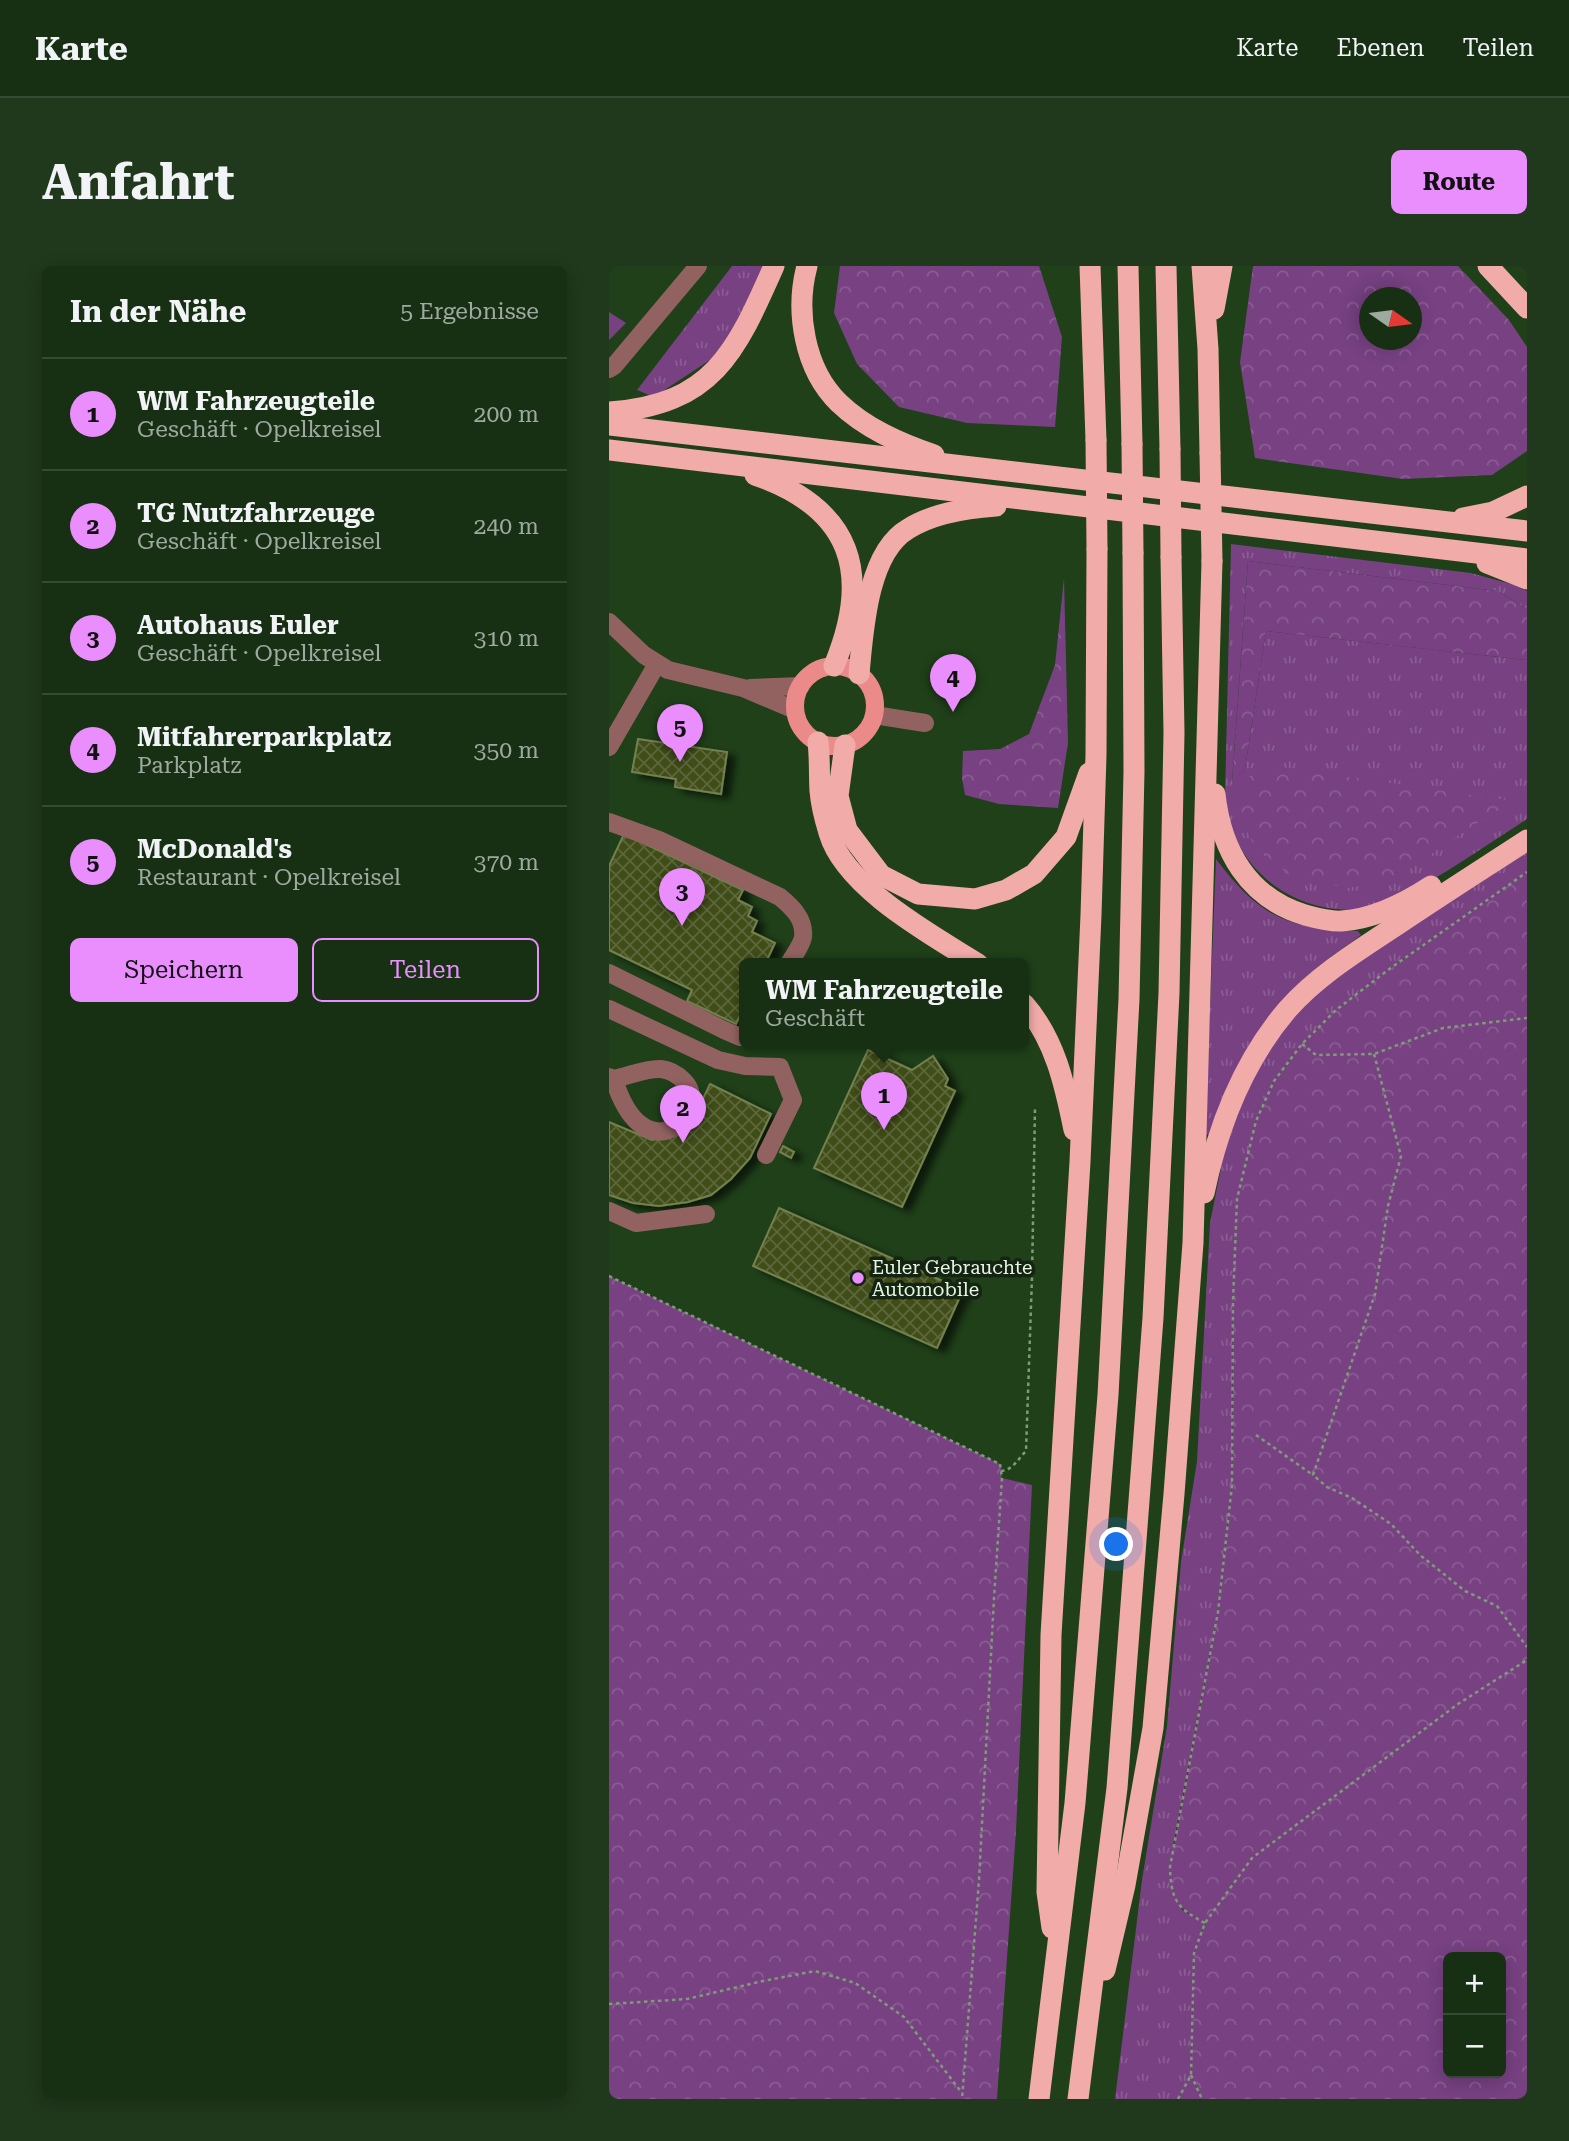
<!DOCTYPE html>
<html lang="de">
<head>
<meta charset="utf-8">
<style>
	:root { --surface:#173013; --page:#20381c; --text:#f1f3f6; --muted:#9ea9a0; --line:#364b33; --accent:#ea8dfd }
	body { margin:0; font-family:"Roboto Serif",serif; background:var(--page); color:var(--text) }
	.controls { position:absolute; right:21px; bottom:21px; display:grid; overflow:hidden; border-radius:10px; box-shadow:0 4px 18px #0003 }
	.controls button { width:63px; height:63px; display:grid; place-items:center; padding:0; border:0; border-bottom:2px solid var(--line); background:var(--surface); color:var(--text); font:35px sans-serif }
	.compass { position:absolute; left:750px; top:21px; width:63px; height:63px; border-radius:50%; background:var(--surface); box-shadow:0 4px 18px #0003; rotate:104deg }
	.you { position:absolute; left:508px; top:1279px; width:24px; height:24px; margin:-18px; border:5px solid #fff; border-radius:50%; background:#1a73e8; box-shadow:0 0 0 10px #1a73e833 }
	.badge { display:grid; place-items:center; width:46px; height:46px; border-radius:50%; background:var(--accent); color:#111; font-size:23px; font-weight:700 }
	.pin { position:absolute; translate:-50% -58px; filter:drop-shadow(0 2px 4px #0008) }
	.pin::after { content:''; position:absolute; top:37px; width:24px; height:21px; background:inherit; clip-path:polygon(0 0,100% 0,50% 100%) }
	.popup { position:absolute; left:130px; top:692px; width:290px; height:91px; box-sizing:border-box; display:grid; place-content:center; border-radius:10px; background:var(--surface); filter:drop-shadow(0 2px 5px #0005); font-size:23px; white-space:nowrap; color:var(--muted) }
	.popup b { font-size:26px; color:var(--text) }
	.popup::after { content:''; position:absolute; left:50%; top:100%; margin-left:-14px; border:14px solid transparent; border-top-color:var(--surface) }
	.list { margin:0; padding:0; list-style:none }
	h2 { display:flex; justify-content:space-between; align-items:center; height:91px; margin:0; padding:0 28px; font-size:30px }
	h2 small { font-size:23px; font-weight:400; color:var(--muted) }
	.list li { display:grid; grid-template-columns:46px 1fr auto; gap:21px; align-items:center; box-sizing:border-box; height:112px; padding:0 28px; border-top:2px solid var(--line) }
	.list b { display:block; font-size:26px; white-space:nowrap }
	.list p { margin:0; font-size:23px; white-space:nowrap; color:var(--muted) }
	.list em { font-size:23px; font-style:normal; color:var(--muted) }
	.actions { display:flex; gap:14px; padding:21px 28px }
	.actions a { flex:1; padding:16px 0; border:2px solid var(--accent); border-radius:10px; text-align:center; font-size:24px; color:var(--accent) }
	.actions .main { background:var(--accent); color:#111 }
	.map { position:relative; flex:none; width:918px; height:1833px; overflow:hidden; border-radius:10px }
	header { display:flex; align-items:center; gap:42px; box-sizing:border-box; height:98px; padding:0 35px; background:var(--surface); border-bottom:2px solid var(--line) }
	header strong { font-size:33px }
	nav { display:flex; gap:38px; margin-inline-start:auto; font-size:24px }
	.intro { display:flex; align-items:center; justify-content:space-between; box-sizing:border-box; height:168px; padding:0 42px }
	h1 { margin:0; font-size:49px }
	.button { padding:18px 32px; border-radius:10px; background:var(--accent); color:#111; font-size:24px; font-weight:700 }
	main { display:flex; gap:42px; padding:0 42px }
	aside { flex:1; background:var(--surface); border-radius:10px; box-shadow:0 4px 18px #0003 }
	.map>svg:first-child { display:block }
	.grass { fill:url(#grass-tufts) }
	.forest { fill:url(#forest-crowns); fill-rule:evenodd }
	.building { fill:url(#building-cross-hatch); stroke:#73814d; stroke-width:2; filter:url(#shadow) }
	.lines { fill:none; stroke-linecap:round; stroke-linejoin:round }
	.path { stroke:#809b7b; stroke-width:2.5; stroke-dasharray:3.5 3.5; stroke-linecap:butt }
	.minor { stroke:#926261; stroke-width:18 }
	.major { stroke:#ea8a89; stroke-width:18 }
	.highway { stroke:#f1aba9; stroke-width:21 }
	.highway-bridge { stroke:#f1aba9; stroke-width:21 }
	.poi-dot { fill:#ea8dfd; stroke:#142312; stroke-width:2.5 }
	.labels { text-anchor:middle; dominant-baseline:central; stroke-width:7; stroke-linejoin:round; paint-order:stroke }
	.poi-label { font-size:19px; fill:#e3f7df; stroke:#142312; text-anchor:start }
</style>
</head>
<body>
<header>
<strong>Karte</strong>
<nav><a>Karte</a><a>Ebenen</a><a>Teilen</a></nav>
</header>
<div class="intro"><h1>Anfahrt</h1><a class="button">Route</a></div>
<main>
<aside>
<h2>In der Nähe<small>5 Ergebnisse</small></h2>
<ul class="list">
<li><span class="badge">1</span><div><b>WM Fahrzeugteile</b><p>Geschäft · Opelkreisel</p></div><em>200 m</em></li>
<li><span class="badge">2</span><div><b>TG Nutzfahrzeuge</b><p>Geschäft · Opelkreisel</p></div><em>240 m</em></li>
<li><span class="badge">3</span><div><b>Autohaus Euler</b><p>Geschäft · Opelkreisel</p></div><em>310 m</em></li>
<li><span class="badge">4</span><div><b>Mitfahrerparkplatz</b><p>Parkplatz</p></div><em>350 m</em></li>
<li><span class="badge">5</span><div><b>McDonald's</b><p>Restaurant · Opelkreisel</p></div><em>370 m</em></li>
</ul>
<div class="actions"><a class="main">Speichern</a><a>Teilen</a></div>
</aside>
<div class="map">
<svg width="918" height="1833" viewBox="0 0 918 1833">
	<defs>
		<pattern id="grass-tufts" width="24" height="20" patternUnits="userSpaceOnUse" patternTransform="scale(1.75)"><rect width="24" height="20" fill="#774182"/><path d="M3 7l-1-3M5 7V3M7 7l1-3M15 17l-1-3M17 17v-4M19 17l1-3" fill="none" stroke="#8a5d93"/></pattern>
		<pattern id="forest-crowns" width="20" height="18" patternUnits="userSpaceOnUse" patternTransform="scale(1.75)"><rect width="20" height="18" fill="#774182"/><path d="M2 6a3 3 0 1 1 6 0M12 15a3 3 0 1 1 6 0" fill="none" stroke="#8a5d93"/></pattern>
		<pattern id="building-cross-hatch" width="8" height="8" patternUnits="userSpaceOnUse" patternTransform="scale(1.75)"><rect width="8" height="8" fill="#414d19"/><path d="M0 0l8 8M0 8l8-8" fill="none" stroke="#5c673a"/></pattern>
		<filter id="shadow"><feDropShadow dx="8" dy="4.5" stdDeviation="3.5" flood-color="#0009"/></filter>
	</defs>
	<rect width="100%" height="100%" fill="#1f4019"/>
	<g class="grass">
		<polygon points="123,0 159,0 136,50 104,92 45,131 28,124"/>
		<path d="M622,278L862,307L906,319L918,325V343L889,325L639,295L623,515L636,503L657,365L918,394V553C882,576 847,601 810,621C797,629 782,638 767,641C710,653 650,625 626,571C620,559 619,543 616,530Z"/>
		<polygon points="918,582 918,606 779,704 726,744 693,778 665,815 647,855 624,1035 623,1219 609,1346 564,1580 573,1644 596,1657 585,1687 582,1809 593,1833 506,1833 533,1614 558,1460 572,1296 588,1195 601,957 621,857 639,815 687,746 736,703"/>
		<path d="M607,593C650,650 677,663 749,665L752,669C738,680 723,689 709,701C656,744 620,805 600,869L596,868Z"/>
	</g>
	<g class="forest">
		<polygon points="231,0 430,0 453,71 446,161 358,157 290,141 248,98 225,47"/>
		<path d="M644,0H849L900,54L918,81V185L883,209L794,213L646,192L631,96ZM760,32H802V74H760Z"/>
		<polygon points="0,46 17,57 0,74"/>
		<polygon points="639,295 889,325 918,343 918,394 657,365 636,503 623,516"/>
		<polygon points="455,312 459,477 449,542 390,538 356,529 353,512 354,485 391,483 420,468 446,399"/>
		<polygon points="665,500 905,535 843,573 787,613 739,622 680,609 645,579 625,541 636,512"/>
		<path d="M918,606V1833H593L582,1809L585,1687L596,1657C566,1640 562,1636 561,1601L609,1346L623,1219L624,1035L628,933L647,855L665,815L693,778L726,744L779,704ZM839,1691H892V1807H839Z"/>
		<polygon points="0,1010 391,1198 393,1212 423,1219 407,1565 388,1833 0,1833"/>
	</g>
	<g class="building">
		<polygon points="29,473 118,486 112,528 66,521 67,513 23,506"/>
		<polygon points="15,568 134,624 129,634 143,641 139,650 148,655 143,666 166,677 156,698 135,698 135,741 127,758 78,735 83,724 0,684 0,600"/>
		<polygon points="259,784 303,804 324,790 339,813 336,820 346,825 293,941 205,902"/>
		<polygon points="101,818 162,848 141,892 122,913 102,929 79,936 50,940 24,937 0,929 0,856 43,874 68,869 81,860"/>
		<polygon points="174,880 185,886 182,892 171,886"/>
		<polygon points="170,942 354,1024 328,1082 144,1000"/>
	</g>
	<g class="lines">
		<g class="path">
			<polyline points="693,778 707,789 765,788 834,762 918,752"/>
			<polyline points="765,788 792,890 779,940 766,1028 704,1209 718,1221 743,1232 782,1258 811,1289 856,1325 888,1340 918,1381"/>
			<polyline points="0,1010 391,1198 393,1212 385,1332 370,1614 353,1833"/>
			<polyline points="647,1169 704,1209"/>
			<path d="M392,1205C404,1204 409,1193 417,1185L423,1011L426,842"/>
			<path d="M596,1657C567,1642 562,1633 561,1601L609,1346L623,1219L624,1035L628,933L647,855L665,815L693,778L727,744L779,704L918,606"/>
			<polyline points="0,1738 78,1733 154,1715 206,1705 246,1717 295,1751 353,1827"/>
			<polyline points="582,1809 593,1833"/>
			<polyline points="569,1833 582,1809 585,1687 596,1657 643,1592 849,1438 918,1394"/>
		</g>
		<g class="minor">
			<polyline points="0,103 5,100 89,0"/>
			<polyline points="0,356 35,389 59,404 134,422 186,444"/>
			<polyline points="141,422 192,420"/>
			<polyline points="265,449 316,457"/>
			<polyline points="0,481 48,398"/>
			<path d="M0,556L50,574L171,631C183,641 196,653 194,671C193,679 184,690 180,698"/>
			<polyline points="0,707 115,764 131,771 135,770"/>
			<polyline points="0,743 109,794 136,800 171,801 184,834 157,889"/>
			<path d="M0,811L5,813C20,810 37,802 52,803C62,804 69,809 75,815C105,846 35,912 5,813"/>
			<polyline points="0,945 27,957 97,948"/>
		</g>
		<circle class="major" cx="226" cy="440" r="40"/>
		<g class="highway">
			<path d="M198,0C186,45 195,103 230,137C256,162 290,177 325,189"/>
			<polyline points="481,0 487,174"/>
			<polyline points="519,0 523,178"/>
			<polyline points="557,0 561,183"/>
			<polyline points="593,0 599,83 601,187"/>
			<polyline points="879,0 918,42"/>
			<polyline points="605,43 613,0"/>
			<path d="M0,146C104,139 127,86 165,0"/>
			<polyline points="0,159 918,265"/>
			<polyline points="0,184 918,293"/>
			<path d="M146,209C244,243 263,308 225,400"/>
			<polyline points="854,252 884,246 918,230"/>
			<polyline points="878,297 918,313"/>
			<path d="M250,408C254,366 258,287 299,263C324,247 358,242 387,240"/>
			<path d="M209,476C211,493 210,508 211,525C212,538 216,554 220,567C236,622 323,669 369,698"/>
			<polyline points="236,479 229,530 238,564 272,609 309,628 366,633 397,624 425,608 457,571 480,507"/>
			<path d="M606,528C612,584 639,632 696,649C707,652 721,656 733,655C765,653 796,637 822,620"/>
			<path d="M415,738C446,773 456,819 465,864"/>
			<path d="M595,927C609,860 633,797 678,744C709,709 750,684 788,659C831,630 875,602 918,574"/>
			<polyline points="443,1662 438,1626 442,1369 471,896 482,649 487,489 488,283"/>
			<polyline points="496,1704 516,1619 544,1462 565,1228 584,977 603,295"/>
			<polyline points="430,1833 466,1537 499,1129 520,733 525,505 524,287"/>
			<polyline points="469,1833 508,1522 544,1052 560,727 565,467 562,291"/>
		</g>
		<g class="highway-bridge">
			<polyline points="487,174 488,283"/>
			<polyline points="523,178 524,287"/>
			<polyline points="561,183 562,291"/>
			<polyline points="601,187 603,295"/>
		</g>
	</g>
	<circle class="poi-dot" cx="249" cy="1012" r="7"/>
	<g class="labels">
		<g class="poi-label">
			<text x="263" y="1001">Euler Gebrauchte<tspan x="263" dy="22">Automobile</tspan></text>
		</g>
	</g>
</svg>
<div class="controls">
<button>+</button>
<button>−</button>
</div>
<svg class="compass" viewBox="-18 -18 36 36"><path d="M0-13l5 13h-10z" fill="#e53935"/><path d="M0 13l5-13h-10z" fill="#9ea9a0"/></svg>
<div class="you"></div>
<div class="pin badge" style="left:275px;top:864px">1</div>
<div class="popup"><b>WM Fahrzeugteile</b>Geschäft</div>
<div class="pin badge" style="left:74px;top:877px">2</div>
<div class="pin badge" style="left:73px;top:660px">3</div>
<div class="pin badge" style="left:344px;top:446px">4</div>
<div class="pin badge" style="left:71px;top:496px">5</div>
</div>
</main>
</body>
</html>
